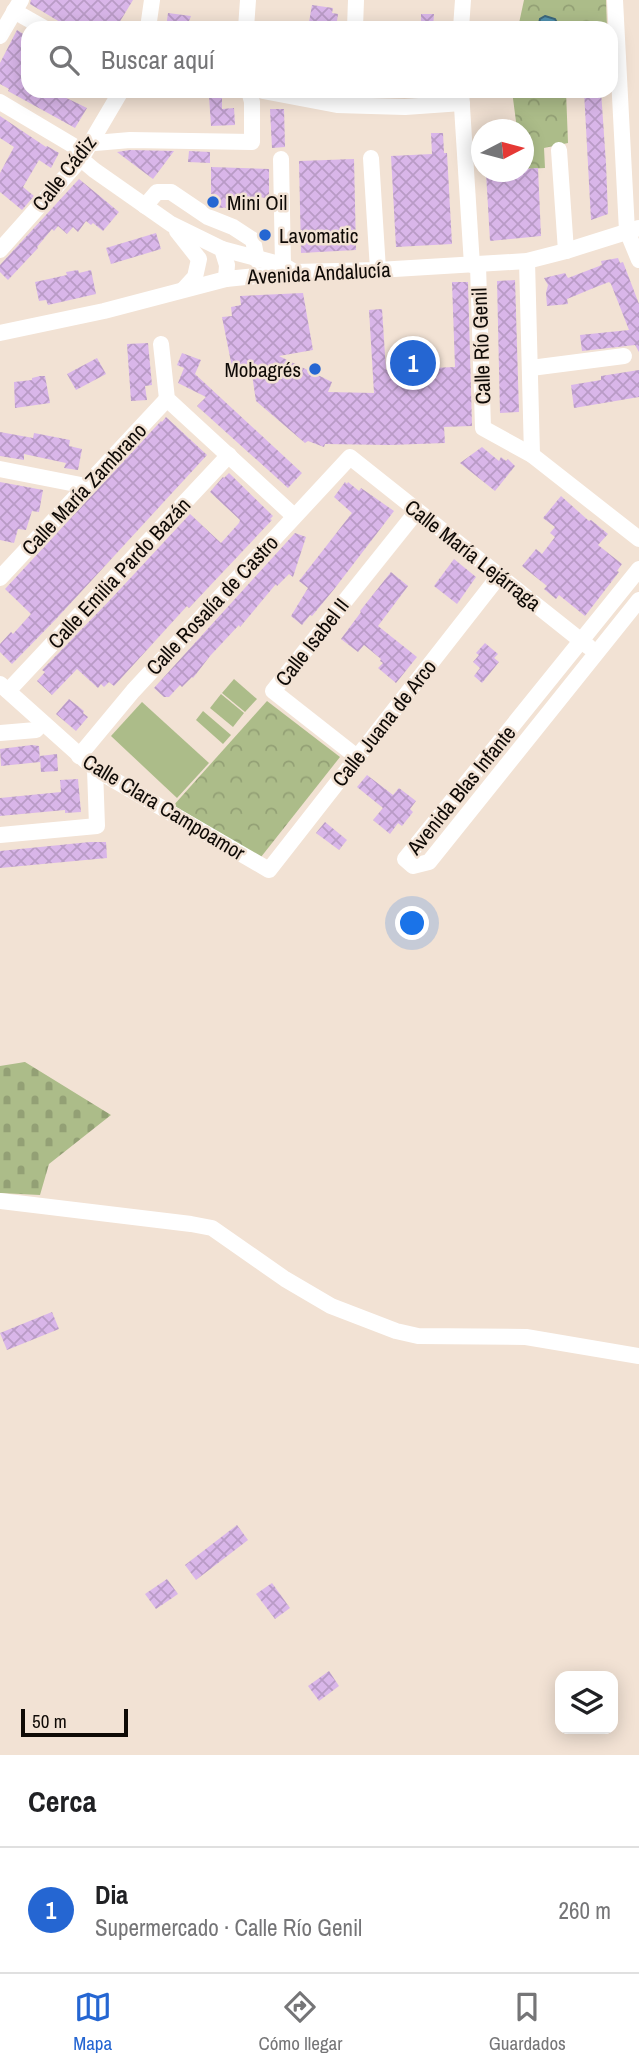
<!DOCTYPE html>
<html lang="es">
<head>
<meta charset="utf-8">
<style>
	:root { --surface:#fff; --page:#f2f2f2; --text:#202124; --muted:#757577; --line:#e0e0e0; --accent:#2566d2 }
	body { margin:0; font-family:"Archivo Narrow",sans-serif; background:var(--page); color:var(--text) }
	.controls { position:absolute; right:21px; bottom:21px; display:grid; overflow:hidden; border-radius:14px; box-shadow:0 4px 18px #0003 }
	.controls button { width:63px; height:63px; display:grid; place-items:center; padding:0; border:0; border-bottom:2px solid var(--line); background:var(--surface); color:var(--text); font:35px sans-serif }
	.compass { position:absolute; left:471px; top:119px; width:63px; height:63px; border-radius:50%; background:var(--surface); box-shadow:0 4px 18px #0003; rotate:84deg }
	.scale { position:absolute; left:21px; bottom:18px; width:107px; box-sizing:border-box; padding-left:7px; border:4px solid #0f0a06; border-top:0; font-size:19px; line-height:24px; white-space:nowrap; color:#0f0a06; -webkit-text-stroke:5px #f2e2d4; paint-order:stroke }
	.you { position:absolute; left:413px; top:924px; width:24px; height:24px; margin:-18px; border:5px solid #fff; border-radius:50%; background:#1a73e8; box-shadow:0 0 0 10px #1a73e833 }
	.badge { display:grid; place-items:center; width:46px; height:46px; border-radius:50%; background:var(--accent); color:#fff; font-size:23px; font-weight:700 }
	.pin { position:absolute; translate:-50% -50%; border:4px solid #fff; box-shadow:0 2px 7px #0006 }
	.list { margin:0; padding:0; list-style:none }
	h2 { display:flex; justify-content:space-between; align-items:center; height:91px; margin:0; padding:0 28px; font-size:30px }
	h2 small { font-size:23px; font-weight:400; color:var(--muted) }
	.list li { display:grid; grid-template-columns:46px 1fr auto; gap:21px; align-items:center; box-sizing:border-box; height:126px; padding:0 28px; border-top:2px solid var(--line) }
	.list b { display:block; font-size:26px; white-space:nowrap }
	.list p { margin:0; font-size:23px; white-space:nowrap; color:var(--muted) }
	.list em { font-size:23px; font-style:normal; color:var(--muted) }
	.icon { flex:none; width:38px; height:38px; fill:none; stroke:currentColor; stroke-width:2; stroke-linecap:round; stroke-linejoin:round }
	.map { position:relative; flex:none; width:639px; height:1755px; overflow:hidden }
	.search { position:absolute; background:var(--surface); box-shadow:0 4px 18px #0003; left:21px; right:21px; top:21px; height:77px; display:flex; align-items:center; gap:18px; box-sizing:border-box; padding:0 24px; border-radius:21px; color:var(--muted); font-size:26px }
	.sheet { height:217px; background:var(--surface) }
	nav { display:flex; justify-content:space-around; align-items:center; box-sizing:border-box; height:98px; border-top:2px solid var(--line); background:var(--surface); font-size:19px; color:var(--muted) }
	nav a { display:grid; justify-items:center; gap:4px }
	nav .on { color:var(--accent) }
	.map>svg:first-child { display:block }
	.cemetery { fill:url(#cemetery-stones) }
	.park { fill:url(#park-crowns) }
	.pitch { fill:#acbc89 }
	.water { fill:url(#water-waves); stroke:#3c687c; stroke-width:2 }
	.building { fill:url(#building-cross-hatch) }
	.lines { fill:none; stroke-linecap:round; stroke-linejoin:round }
	.minor { stroke:#fff; stroke-width:16 }
	.poi-dot { fill:#2566d2; stroke:#f2e2d4; stroke-width:2.5 }
	.labels { text-anchor:middle; dominant-baseline:central; stroke-width:5; stroke-linejoin:round; paint-order:stroke }
	.street-label { font-size:21px; fill:#0f0a06; stroke:#f2e2d4 }
	.poi-label { font-size:21px; fill:#0f0a06; stroke:#f2e2d4; text-anchor:start }
</style>
</head>
<body>
<div class="map">
<svg width="639" height="1755" viewBox="0 0 639 1755">
	<defs>
		<pattern id="cemetery-stones" width="16" height="16" patternUnits="userSpaceOnUse" patternTransform="scale(1.75)"><rect width="16" height="16" fill="#acbc89"/><path d="M2 7V4a2 2 0 0 1 4 0v3zM10 15v-3a2 2 0 0 1 4 0v3z" fill="#93a075"/></pattern>
		<pattern id="park-crowns" width="20" height="18" patternUnits="userSpaceOnUse" patternTransform="scale(1.75)"><rect width="20" height="18" fill="#acbc89"/><path d="M2 6a3 3 0 1 1 6 0M12 15a3 3 0 1 1 6 0" fill="none" stroke="#93a075"/></pattern>
		<pattern id="water-waves" width="16" height="10" patternUnits="userSpaceOnUse" patternTransform="scale(1.75)"><rect width="16" height="10" fill="#5091af"/><path d="M0 5q4-4 8 0t8 0" fill="none" stroke="#41758c"/></pattern>
		<pattern id="building-cross-hatch" width="8" height="8" patternUnits="userSpaceOnUse" patternTransform="scale(1.75)"><rect width="8" height="8" fill="#d9b6e9"/><path d="M0 0l8 8M0 8l8-8" fill="none" stroke="#b99bc6"/></pattern>
	</defs>
	<rect width="100%" height="100%" fill="#f2e2d4"/>
	<polygon class="cemetery" points="25,1062 111,1115 49,1164 40,1195 0,1193 0,1066"/>
	<g class="park">
		<polygon points="524,0 606,0 607,28 518,28"/>
		<polygon points="512,91 566,91 568,143 544,148 545,168 524,169 524,130 517,129"/>
		<polygon points="267,701 340,757 261,857 173,806"/>
	</g>
	<g class="pitch">
		<polygon points="234,679 257,699 245,712 222,693"/>
		<polygon points="221,694 244,713 233,727 210,708"/>
		<polygon points="142,702 209,763 177,798 111,736"/>
		<polygon points="203,711 231,735 223,744 196,720"/>
	</g>
	<polygon class="water" points="545,16 555,19 560,28 538,28 540,19"/>
	<g class="building">
		<polygon points="31,0 133,0 116,28 70,28 30,4"/>
		<polygon points="312,5 333,8 332,13 338,14 336,28 308,28"/>
		<polygon points="168,13 191,16 187,26 166,28"/>
		<polygon points="421,14 434,14 433,28 421,28"/>
		<polygon points="17,30 28,37 28,91 52,91 87,108 75,128 8,91 9,89 0,84 0,63"/>
		<polygon points="584,91 601,91 606,164 608,214 591,220"/>
		<polygon points="222,95 222,109 234,108 235,125 211,126 209,96"/>
		<polygon points="270,109 284,109 285,147 272,148"/>
		<polygon points="0,116 46,147 47,146 59,153 51,168 39,160 23,187 34,196 22,210 0,192 0,173 14,147 0,138"/>
		<polygon points="431,133 443,133 444,153 447,153 452,244 396,247 391,156 432,154"/>
		<polygon points="130,150 174,151 153,179 117,152"/>
		<polygon points="189,151 210,152 210,163 188,162"/>
		<polygon points="354,159 356,250 301,253 299,161"/>
		<polygon points="211,167 269,169 269,198 254,197 254,207 213,208 211,206"/>
		<polygon points="538,168 541,236 490,241 486,172 523,172 523,169"/>
		<polygon points="79,179 119,212 103,231 93,223 91,225 86,221 78,232 73,227 67,234 58,226 54,231 52,229 37,247 38,248 8,280 0,272 0,265"/>
		<polygon points="156,233 161,249 111,264 106,248"/>
		<polygon points="618,258 620,263 623,262 639,304 639,352 635,345 582,351 580,335 629,330 611,284 609,282 596,287 567,299 568,304 547,306 546,293 548,285 544,278 565,273 568,278 602,265 601,261"/>
		<polygon points="78,270 79,273 91,270 96,294 48,305 46,300 39,301 35,282 67,275 66,272"/>
		<polygon points="515,280 519,412 500,413 497,281"/>
		<polygon points="452,282 468,282 472,426 444,427 445,443 390,445 325,444 324,447 308,441 305,443 256,401 251,368 233,372 222,317 232,316 231,307 241,305 240,296 303,293 313,350 279,356 332,382 328,392 374,393 369,310 382,309 386,370 455,367"/>
		<polygon points="148,343 152,385 145,386 147,400 131,401 127,344"/>
		<polygon points="182,353 201,360 195,374 302,473 288,488 197,406 206,397 178,383 184,368 177,365"/>
		<polygon points="97,358 106,374 76,390 67,374"/>
		<polygon points="639,370 639,397 574,408 571,385 601,380 601,376"/>
		<polygon points="40,376 45,376 50,403 15,408 14,382 32,380 32,378"/>
		<polygon points="166,417 207,455 57,618 12,664 0,652 0,644 11,632 13,634 31,614 5,589 161,421 162,422"/>
		<polygon points="0,432 33,438 34,433 70,440 69,446 82,449 78,470 64,468 66,463 24,454 24,460 0,456"/>
		<polygon points="482,447 499,461 501,457 506,461 508,459 515,466 495,491 460,463"/>
		<polygon points="229,473 273,516 270,519 272,520 189,608 187,606 114,686 109,682 104,687 101,684 98,688 77,669 52,695 37,681 45,672 42,670 109,601 190,514 221,543 239,523 240,520 210,492 223,477 224,478"/>
		<polygon points="0,482 43,490 39,512 32,511 26,530 18,529 14,543 0,540"/>
		<polygon points="345,482 347,484 348,482 359,491 361,488 394,511 335,588 312,616 310,615 302,625 291,616 308,588 299,581 352,513 334,497"/>
		<polygon points="561,496 589,521 591,520 608,534 598,545 622,564 617,571 619,572 585,616 559,595 556,599 544,589 547,586 522,566 536,549 542,554 555,537 550,533 555,527 543,518"/>
		<polygon points="295,533 306,537 293,577 289,574 277,586 276,584 240,627 239,625 210,656 193,678 192,677 182,687 180,685 169,697 164,697 154,688"/>
		<polygon points="454,559 476,577 457,604 434,586"/>
		<polygon points="391,572 408,586 378,626 417,657 396,683 378,668 383,663 380,661 381,659 364,645 358,652 341,639 361,612 360,611"/>
		<polygon points="485,643 498,654 494,658 499,662 482,683 474,676 480,668 473,662 479,655 476,653"/>
		<polygon points="69,699 84,711 83,713 88,717 76,731 56,714"/>
		<polygon points="32,745 39,746 40,762 1,766 0,749"/>
		<polygon points="57,754 58,771 41,772 40,756"/>
		<polygon points="367,775 393,795 399,788 416,801 410,809 413,812 402,826 398,823 390,834 373,820 383,808 357,787"/>
		<polygon points="78,779 81,812 65,813 65,810 0,816 0,798 61,792 60,780"/>
		<polygon points="325,822 347,840 339,850 316,833"/>
		<polygon points="90,842 106,842 107,858 0,868 0,851"/>
		<polygon points="52,1312 59,1329 7,1350 0,1333"/>
		<polygon points="237,1525 248,1540 196,1580 185,1565"/>
		<polygon points="167,1579 178,1594 156,1609 145,1594"/>
		<polygon points="272,1583 290,1608 275,1619 256,1594"/>
		<polygon points="329,1671 339,1686 319,1701 308,1686"/>
	</g>
	<g class="lines">
		<g class="minor">
			<polyline points="615,0 627,231 639,260"/>
			<polyline points="14,11 44,28"/>
			<polyline points="148,28 152,0"/>
			<polyline points="246,28 248,0"/>
			<polyline points="355,28 356,0"/>
			<polyline points="461,28 463,0"/>
			<polyline points="0,36 21,0"/>
			<polyline points="263,91 337,105 405,107 462,103"/>
			<polyline points="461,91 472,265"/>
			<polyline points="0,102 84,152"/>
			<polyline points="95,143 130,140 252,142 252,102 249,91"/>
			<polyline points="559,150 566,251"/>
			<polyline points="371,158 378,270"/>
			<polyline points="81,159 94,170 171,224 222,249 227,265 226,279"/>
			<polyline points="281,159 283,265"/>
			<polyline points="145,206 157,192 171,192 208,217 233,227 253,240 257,260"/>
			<polyline points="177,231 199,259 195,277 184,289"/>
			<polyline points="222,249 283,265 293,271"/>
			<polyline points="0,250 81,159 121,91"/>
			<polyline points="527,261 532,455"/>
			<polyline points="478,265 483,428 532,455 639,539"/>
			<polyline points="0,333 104,311 226,279 295,272 378,270 527,261 566,251 639,228"/>
			<polyline points="161,344 167,399 294,516"/>
			<polyline points="531,368 624,356"/>
			<polyline points="0,469 86,486"/>
			<polyline points="639,569 405,859 413,866 429,862 639,600"/>
			<polyline points="0,578 167,399"/>
			<polyline points="0,684 95,769 269,870 499,576"/>
			<polyline points="8,691 229,455"/>
			<polyline points="0,733 36,730 42,722"/>
			<polyline points="79,756 133,691 350,457 589,647"/>
			<polyline points="357,757 273,691 417,511"/>
			<polyline points="0,835 97,826 95,769"/>
			<polyline points="0,1201 191,1224 212,1228 285,1279 331,1306 396,1331 418,1336 526,1337 639,1356"/>
		</g>
	</g>
	<g class="poi-dot">
		<circle cx="213" cy="202" r="7"/>
		<circle cx="265" cy="235" r="7"/>
		<circle cx="315" cy="369" r="7"/>
	</g>
	<g class="labels">
		<g class="street-label">
			<text transform="translate(64 173) rotate(-52)">Calle Cádiz</text>
			<text transform="translate(319 273) rotate(-3)">Avenida Andalucía</text>
			<text transform="translate(481 346) rotate(-92)">Calle Río Genil</text>
			<text transform="translate(84 489) rotate(-47)">Calle María Zambrano</text>
			<text transform="translate(473 555) rotate(38)">Calle María Lejárraga</text>
			<text transform="translate(119 573) rotate(-47)">Calle Emilia Pardo Bazán</text>
			<text transform="translate(212 605) rotate(-47)">Calle Rosalía de Castro</text>
			<text transform="translate(312 642) rotate(-52)">Calle Isabel II</text>
			<text transform="translate(384 723) rotate(-52)">Calle Juana de Arco</text>
			<text transform="translate(461 790) rotate(-51)">Avenida Blas Infante</text>
			<text transform="translate(164 807) rotate(31)">Calle Clara Campoamor</text>
		</g>
		<g class="poi-label">
			<text x="227" y="202">Mini Oil</text>
			<text x="279" y="235">Lavomatic</text>
			<text x="301" y="369" text-anchor="end">Mobagrés</text>
		</g>
	</g>
</svg>
<div class="controls">
<button><svg class="icon" aria-label="layers" viewBox="0 0 24 24"><path d="M12 4l9 5-9 5-9-5zM3 14l9 5 9-5"/></svg></button>
</div>
<svg class="compass" viewBox="-18 -18 36 36"><path d="M0-13l5 13h-10z" fill="#e53935"/><path d="M0 13l5-13h-10z" fill="#757577"/></svg>
<div class="scale">50 m</div>
<div class="you"></div>
<div class="pin badge" style="left:413px;top:363px">1</div>
<div class="search"><svg class="icon" aria-label="search" viewBox="0 0 24 24"><circle cx="10" cy="10" r="6"/><path d="M15 15l6 6"/></svg>Buscar aquí</div>
</div>
<section class="sheet">
<h2>Cerca<small></small></h2>
<ul class="list">
<li><span class="badge">1</span><div><b>Dia</b><p>Supermercado · Calle Río Genil</p></div><em>260 m</em></li>
</ul>
</section>
<nav>
<a class="on"><svg class="icon" aria-label="map" viewBox="0 0 24 24"><path d="M3 6l6-2 6 2 6-2v14l-6 2-6-2-6 2zM9 4v14M15 6v14"/></svg>Mapa</a>
<a><svg class="icon" aria-label="directions" viewBox="0 0 24 24"><path d="M12 3l9 9-9 9-9-9zM9 14v-3h6M13 9l2 2-2 2"/></svg>Cómo llegar</a>
<a><svg class="icon" aria-label="saved" viewBox="0 0 24 24"><path d="M7 4h10v16l-5-4-5 4z"/></svg>Guardados</a>
</nav>
</body>
</html>
